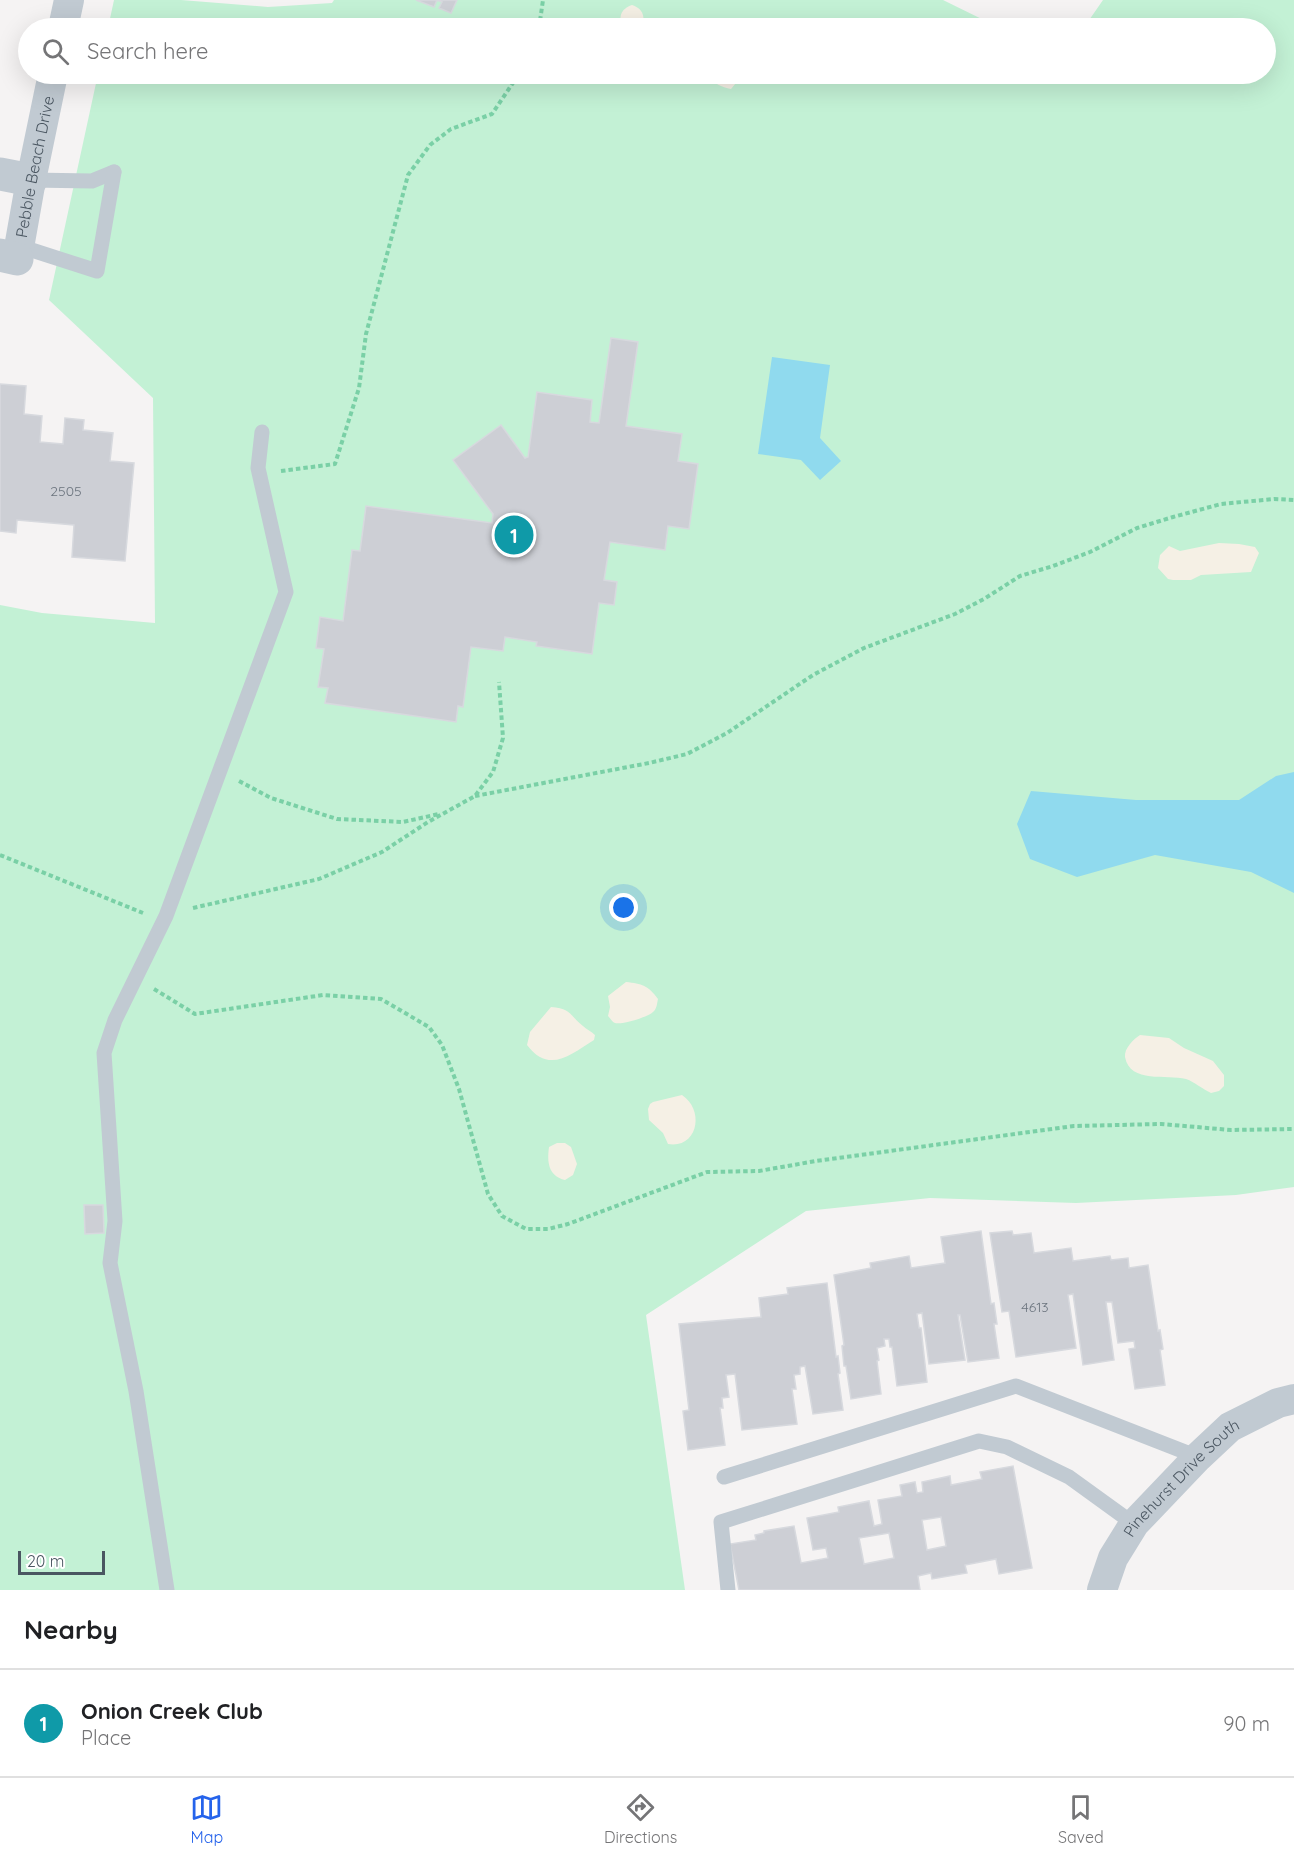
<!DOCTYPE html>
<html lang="en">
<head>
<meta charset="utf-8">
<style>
	:root { --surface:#fff; --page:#f6f6f6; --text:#202124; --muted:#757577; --line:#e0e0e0; --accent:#2563eb }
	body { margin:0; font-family:Quicksand,sans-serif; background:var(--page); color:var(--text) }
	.scale { position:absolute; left:18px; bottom:15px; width:87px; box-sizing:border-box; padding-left:6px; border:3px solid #4a5661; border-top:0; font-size:16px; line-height:21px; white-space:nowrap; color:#4a5661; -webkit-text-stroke:4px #fff; paint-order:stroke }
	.you { position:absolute; left:624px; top:908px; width:21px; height:21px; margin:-15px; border:4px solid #fff; border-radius:50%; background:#1a73e8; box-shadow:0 0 0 9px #1a73e833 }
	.badge { display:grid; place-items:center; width:39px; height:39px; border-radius:50%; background:var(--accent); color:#fff; font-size:20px; font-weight:700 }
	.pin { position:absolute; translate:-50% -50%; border:3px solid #fff; box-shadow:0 2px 6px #0006 }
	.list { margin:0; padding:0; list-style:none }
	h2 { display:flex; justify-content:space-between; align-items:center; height:78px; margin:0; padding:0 24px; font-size:26px }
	h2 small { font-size:20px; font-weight:400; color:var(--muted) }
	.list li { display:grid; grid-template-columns:39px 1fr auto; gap:18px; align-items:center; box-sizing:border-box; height:108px; padding:0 24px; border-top:2px solid var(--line) }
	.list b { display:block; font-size:22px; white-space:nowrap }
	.list p { margin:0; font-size:20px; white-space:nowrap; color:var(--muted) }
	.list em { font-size:20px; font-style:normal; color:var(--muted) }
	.icon { flex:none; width:33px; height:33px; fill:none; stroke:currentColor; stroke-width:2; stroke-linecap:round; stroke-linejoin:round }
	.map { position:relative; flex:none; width:1294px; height:1590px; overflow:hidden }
	.search { position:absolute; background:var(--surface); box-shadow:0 6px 24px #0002; left:18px; right:18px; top:18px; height:66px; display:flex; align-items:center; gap:15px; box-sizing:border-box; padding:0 21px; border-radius:33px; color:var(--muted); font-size:22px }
	.sheet { height:186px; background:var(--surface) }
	nav { display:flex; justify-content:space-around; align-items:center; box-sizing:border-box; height:84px; border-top:2px solid var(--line); background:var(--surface); font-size:16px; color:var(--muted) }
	nav a { display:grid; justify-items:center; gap:3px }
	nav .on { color:var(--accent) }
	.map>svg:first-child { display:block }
	.green { fill:#c3f1d5 }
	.sand { fill:#f5f0e5 }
	.water { fill:#90daee }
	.building { fill:#cdcfd5; stroke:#d7d9de; stroke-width:1.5; fill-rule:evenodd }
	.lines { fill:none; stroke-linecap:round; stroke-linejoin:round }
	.path { stroke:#7ad0a6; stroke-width:4; stroke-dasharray:4.5 3; stroke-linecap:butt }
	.service { stroke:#c1cad2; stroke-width:15 }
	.minor { stroke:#c1cad2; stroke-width:30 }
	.tertiary { stroke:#c1cad2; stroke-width:33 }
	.labels { text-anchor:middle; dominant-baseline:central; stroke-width:5; stroke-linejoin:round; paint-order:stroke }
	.number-label { font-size:14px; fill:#6b747e }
	.street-label { font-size:16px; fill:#4a5661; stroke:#fff }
</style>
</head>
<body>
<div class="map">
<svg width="1294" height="1590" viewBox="0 0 1294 1590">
	<rect width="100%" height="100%" fill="#f5f3f3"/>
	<g class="green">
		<polygon points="114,0 181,0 268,7 332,3 334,0 943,0 1000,28 108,28"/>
		<polygon points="1103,0 1294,0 1294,1187 1236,1195 1076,1203 930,1198 806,1211 646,1315 685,1590 0,1590 0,605 42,613 155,623 153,398 49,300 98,74 1266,74 1266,28 1075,28 1085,26"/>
	</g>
	<g class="sand">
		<path d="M632,5C644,9 645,17 642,28H623C618,18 620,9 632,5Z"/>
		<path d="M710,74H738L740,78L731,89C722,87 712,84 710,74Z"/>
		<polygon points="1219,543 1239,544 1255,547 1259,553 1251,572 1201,575 1191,580 1173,580 1168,579 1158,568 1160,555 1169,546 1180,551"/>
		<path d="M626,982C642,984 648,985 658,999C657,1003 657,1009 653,1012C648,1017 622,1025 615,1023C612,1022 611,1019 608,1016L610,1007L608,996Z"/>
		<path d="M551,1007C571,1008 570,1016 583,1026C587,1030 591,1031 595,1035L594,1040C570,1055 549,1074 527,1045L530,1032Z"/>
		<path d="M1140,1035L1169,1038L1184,1048L1213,1061L1224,1075V1086L1219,1091L1211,1093C1202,1089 1195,1082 1186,1079C1167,1074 1130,1084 1125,1057C1124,1048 1134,1039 1140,1035Z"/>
		<path d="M682,1095C705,1110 698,1149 668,1144L663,1133L649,1120L648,1109L650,1104L653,1102Z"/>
		<path d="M557,1143H565L571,1147L577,1164L573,1175L565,1180C548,1176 547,1162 549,1147Z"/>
	</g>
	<g class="water">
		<polygon points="772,357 830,365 820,438 841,461 820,480 801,460 758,454"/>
		<polygon points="1294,772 1294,893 1251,872 1155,855 1077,877 1030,859 1017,824 1031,791 1136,800 1239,800 1276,776"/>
	</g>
	<g class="building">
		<polygon points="416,0 457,0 451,13 439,8 442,2 437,0 434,7"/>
		<polygon points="611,338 638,342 626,426 682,434 678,461 698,464 689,529 668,526 665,550 610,542 604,580 617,582 614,605 599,603 592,654 536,646 537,642 505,637 503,651 471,647 463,707 458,706 456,722 325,703 328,688 318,687 324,649 316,648 320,617 343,621 352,550 360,551 366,506 492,523 493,514 453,460 501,425 525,458 528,457 537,392 592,400 590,422 599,423"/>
		<polygon points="0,384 26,386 24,414 42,416 40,442 63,444 65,418 84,420 83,430 113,433 110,461 134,463 125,561 72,557 74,525 17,520 16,533 0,531"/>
		<polygon points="84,1205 103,1205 104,1233 85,1234"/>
		<polygon points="981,1231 991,1304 994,1303 997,1324 994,1324 999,1358 968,1362 960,1315 958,1315 965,1360 929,1364 922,1313 917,1314 919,1328 921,1328 927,1382 897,1386 892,1347 890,1347 889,1339 884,1339 885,1346 877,1348 879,1360 877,1361 881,1394 851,1399 846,1366 844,1366 842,1346 844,1345 834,1275 871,1268 870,1263 909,1256 911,1268 945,1263 941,1237"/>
		<polygon points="1012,1231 1013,1235 1031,1233 1034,1253 1071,1248 1073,1261 1110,1256 1111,1260 1128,1258 1129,1268 1148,1265 1158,1331 1160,1330 1163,1349 1160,1350 1165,1385 1135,1389 1129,1349 1135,1348 1134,1341 1118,1343 1112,1302 1106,1302 1114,1360 1083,1365 1073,1294 1068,1295 1076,1348 1016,1357 1009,1311 1002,1312 990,1233"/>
		<polygon points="827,1283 836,1357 838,1356 840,1373 838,1374 843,1410 813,1414 805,1366 800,1367 800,1374 794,1375 796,1389 792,1389 797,1424 742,1430 735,1374 726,1375 729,1397 722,1398 723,1408 720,1408 725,1445 688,1450 683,1411 689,1410 679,1324 761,1317 759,1298 788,1294 787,1288"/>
		<path d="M1013,1466L1032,1568L999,1574L996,1559L965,1565L967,1573L932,1579L931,1573L918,1576L920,1590H739L730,1544L756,1540L755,1535L764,1533V1531L794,1526L801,1563L828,1558L826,1548L813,1550L807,1518L839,1512L838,1507L869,1501L874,1526L882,1524L878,1500L902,1496L900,1485L915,1482L917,1493L923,1492L922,1482L950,1476L951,1485L982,1479L980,1472ZM941,1517L946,1546L927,1550L922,1520ZM889,1533L894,1558L864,1564L859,1538Z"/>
	</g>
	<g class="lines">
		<g class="path">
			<polyline points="539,28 543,0"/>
			<polyline points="281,471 335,464 359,388 366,334 408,175 430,145 451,129 492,114 519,74"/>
			<polyline points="239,781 271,798 337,819 403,822 439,814"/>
			<polyline points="475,796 649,763 687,754 727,733 813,675 864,648 955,614 984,599 1020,576 1053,566 1090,552 1137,528 1173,517 1221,504 1274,499 1294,500"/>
			<polyline points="0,855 143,913"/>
			<polyline points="193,908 319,879 382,852 428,822 475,796 493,772 503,738 499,682"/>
			<polyline points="154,989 195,1014 323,995 381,999 429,1027 442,1045 459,1089 488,1194 502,1216 526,1229 548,1229 568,1224 707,1172 759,1171 816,1161 1074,1126 1161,1124 1231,1130 1294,1129"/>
		</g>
		<g class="service">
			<polyline points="31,180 92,181 114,172"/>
			<polyline points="19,246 97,271 114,172"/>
			<polyline points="724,1477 1016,1386 1198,1457"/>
			<polyline points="167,1590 136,1391 110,1263 115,1221 104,1053 115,1020 166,916 286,592 258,468 262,432"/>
			<polyline points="728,1590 721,1522 979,1441 1007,1447 1069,1477 1134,1524"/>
		</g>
		<g class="minor">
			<polyline points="63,28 69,0"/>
			<path id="s1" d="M17,259L31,180L53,74"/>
			<path id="s2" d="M1102,1590L1113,1558L1134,1524L1198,1457L1230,1427L1278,1403L1294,1399"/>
		</g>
		<g class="tertiary">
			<polyline points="0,174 31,180"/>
			<polyline points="0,255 17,259"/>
		</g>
	</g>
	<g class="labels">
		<g class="number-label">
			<text x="66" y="491">2505</text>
			<text x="1035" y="1307">4613</text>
		</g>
		<g class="street-label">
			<text stroke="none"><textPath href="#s1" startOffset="94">Pebble Beach Drive</textPath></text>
			<text stroke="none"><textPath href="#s2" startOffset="140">Pinehurst Drive South</textPath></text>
		</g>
	</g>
</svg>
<div class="scale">20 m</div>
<div class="you"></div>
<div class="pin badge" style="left:514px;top:535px;background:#0f9aa8">1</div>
<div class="search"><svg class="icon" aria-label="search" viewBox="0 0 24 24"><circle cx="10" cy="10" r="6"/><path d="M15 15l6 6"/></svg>Search here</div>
</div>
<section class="sheet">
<h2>Nearby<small></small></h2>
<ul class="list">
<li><span class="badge" style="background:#0f9aa8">1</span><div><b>Onion Creek Club</b><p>Place</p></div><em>90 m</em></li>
</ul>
</section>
<nav>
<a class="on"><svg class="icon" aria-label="map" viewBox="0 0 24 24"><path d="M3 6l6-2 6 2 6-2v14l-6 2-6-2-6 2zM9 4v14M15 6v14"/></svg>Map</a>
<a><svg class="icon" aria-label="directions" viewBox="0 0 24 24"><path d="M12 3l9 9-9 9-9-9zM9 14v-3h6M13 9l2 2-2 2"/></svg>Directions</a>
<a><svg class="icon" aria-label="saved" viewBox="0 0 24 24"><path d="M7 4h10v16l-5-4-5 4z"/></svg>Saved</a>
</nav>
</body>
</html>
